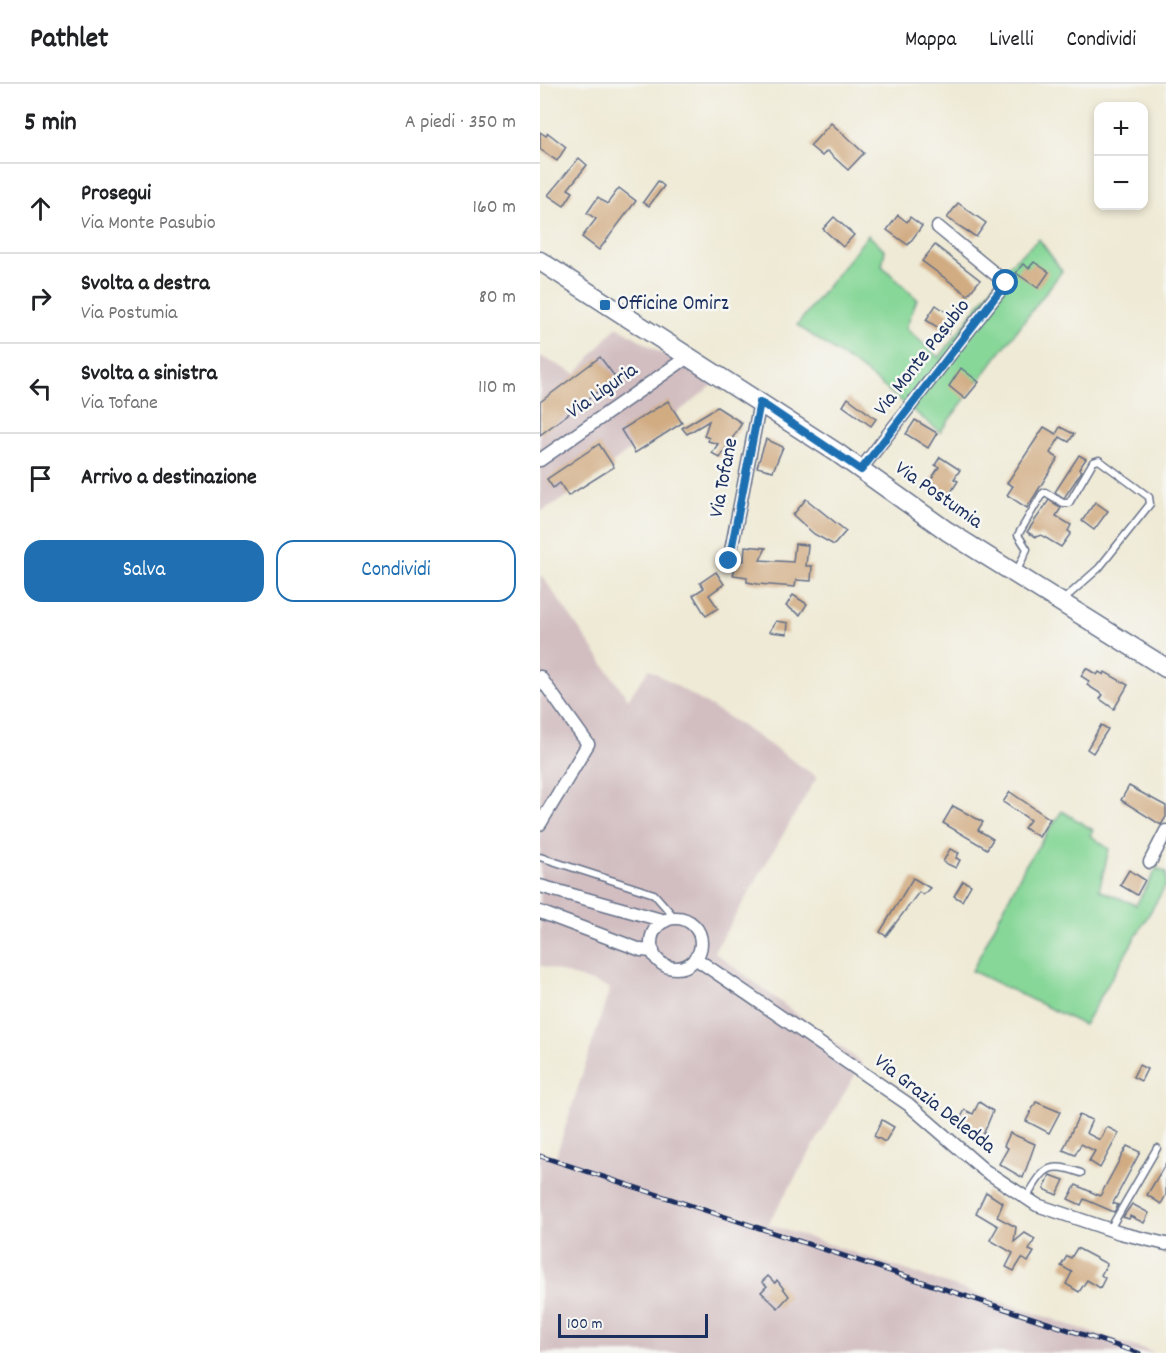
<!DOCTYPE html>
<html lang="it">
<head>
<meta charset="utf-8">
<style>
	:root { --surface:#fff; --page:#f6f6f6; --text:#202124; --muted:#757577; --line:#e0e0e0; --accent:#1f6fb2 }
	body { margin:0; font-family:Dekko,sans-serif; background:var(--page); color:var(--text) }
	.controls { position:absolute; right:18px; top:18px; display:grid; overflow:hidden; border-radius:12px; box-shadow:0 3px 9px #0003 }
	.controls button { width:54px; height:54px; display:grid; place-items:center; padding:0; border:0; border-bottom:2px solid var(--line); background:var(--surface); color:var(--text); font:30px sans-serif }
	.scale { position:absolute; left:18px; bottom:15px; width:150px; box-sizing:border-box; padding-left:6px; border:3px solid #1b2f5e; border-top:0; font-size:16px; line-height:21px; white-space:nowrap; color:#1b2f5e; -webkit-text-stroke:4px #f6f6f2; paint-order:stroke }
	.stop { position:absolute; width:18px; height:18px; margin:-14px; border:4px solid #1f6fb2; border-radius:50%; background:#fff }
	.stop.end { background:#1f6fb2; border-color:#fff; box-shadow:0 2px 6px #0008 }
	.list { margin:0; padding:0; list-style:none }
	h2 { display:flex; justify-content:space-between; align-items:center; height:78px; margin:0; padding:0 24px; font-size:26px }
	h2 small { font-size:20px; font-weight:400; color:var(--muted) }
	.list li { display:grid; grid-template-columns:39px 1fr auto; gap:18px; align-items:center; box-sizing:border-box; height:90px; padding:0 24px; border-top:2px solid var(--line) }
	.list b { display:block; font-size:22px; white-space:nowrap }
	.list p { margin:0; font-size:20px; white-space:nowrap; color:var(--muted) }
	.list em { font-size:20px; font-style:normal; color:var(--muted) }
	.actions { display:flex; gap:12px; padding:18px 24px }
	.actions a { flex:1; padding:14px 0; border:2px solid var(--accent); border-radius:18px; text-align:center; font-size:21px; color:var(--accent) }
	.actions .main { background:var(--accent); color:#fff }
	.icon { flex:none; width:33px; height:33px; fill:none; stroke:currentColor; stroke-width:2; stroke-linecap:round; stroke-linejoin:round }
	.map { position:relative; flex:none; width:626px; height:1269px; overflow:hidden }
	header { display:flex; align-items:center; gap:36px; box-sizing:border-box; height:84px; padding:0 30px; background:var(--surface); border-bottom:2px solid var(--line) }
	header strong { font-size:28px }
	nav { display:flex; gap:33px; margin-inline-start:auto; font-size:21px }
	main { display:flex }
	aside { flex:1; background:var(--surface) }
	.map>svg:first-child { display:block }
	.industrial { fill:#d2bec1 }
	.green { fill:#87d798; stroke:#51837b; stroke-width:1.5 }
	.building { fill:#d1ac83 }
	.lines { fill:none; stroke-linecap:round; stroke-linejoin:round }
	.lane-casing { stroke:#657088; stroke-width:9 }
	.street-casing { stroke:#657088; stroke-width:15 }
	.primary-casing { stroke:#657088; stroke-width:21 }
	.lane { stroke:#fff; stroke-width:6 }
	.street { stroke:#fff; stroke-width:12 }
	.primary { stroke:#fff; stroke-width:18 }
	.rail-casing { stroke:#1b2f5e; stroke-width:5 }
	.rail { stroke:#f6f6f2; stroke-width:3; stroke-dasharray:9; stroke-linecap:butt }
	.route { stroke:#1f6fb2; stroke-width:8 }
	.poi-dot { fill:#1f6fb2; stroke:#f6f6f2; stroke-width:2 }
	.labels { text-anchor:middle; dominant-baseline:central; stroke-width:5; stroke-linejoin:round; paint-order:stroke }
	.poi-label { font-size:21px; fill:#1b2f5e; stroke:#f6f6f2; text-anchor:start }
	.street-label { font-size:21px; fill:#1b2f5e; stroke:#f6f6f2 }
</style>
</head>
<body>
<header>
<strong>Pathlet</strong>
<nav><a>Mappa</a><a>Livelli</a><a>Condividi</a></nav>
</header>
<main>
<aside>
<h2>5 min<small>A piedi · 350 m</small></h2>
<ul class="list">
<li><svg class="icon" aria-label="ahead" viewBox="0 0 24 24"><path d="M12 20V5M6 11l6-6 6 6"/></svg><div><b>Prosegui</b><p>Via Monte Pasubio</p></div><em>160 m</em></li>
<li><svg class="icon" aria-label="right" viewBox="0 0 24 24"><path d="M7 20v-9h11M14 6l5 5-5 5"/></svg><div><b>Svolta a destra</b><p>Via Postumia</p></div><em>80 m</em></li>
<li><svg class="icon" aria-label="left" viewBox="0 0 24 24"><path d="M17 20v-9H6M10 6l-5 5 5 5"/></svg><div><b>Svolta a sinistra</b><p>Via Tofane</p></div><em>110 m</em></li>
<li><svg class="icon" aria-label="arrive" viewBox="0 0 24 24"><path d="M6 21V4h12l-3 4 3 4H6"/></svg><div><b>Arrivo a destinazione</b></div></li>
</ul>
<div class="actions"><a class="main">Salva</a><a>Condividi</a></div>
</aside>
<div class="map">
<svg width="626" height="1269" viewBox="0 0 626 1269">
	<rect width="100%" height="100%" fill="#f6f6f2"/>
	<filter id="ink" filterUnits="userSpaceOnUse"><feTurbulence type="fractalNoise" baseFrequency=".0167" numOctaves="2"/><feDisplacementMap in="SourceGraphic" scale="12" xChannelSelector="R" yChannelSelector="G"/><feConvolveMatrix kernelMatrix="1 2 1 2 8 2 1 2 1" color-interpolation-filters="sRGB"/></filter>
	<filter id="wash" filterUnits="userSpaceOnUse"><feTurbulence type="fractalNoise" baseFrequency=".008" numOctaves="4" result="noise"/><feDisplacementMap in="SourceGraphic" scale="24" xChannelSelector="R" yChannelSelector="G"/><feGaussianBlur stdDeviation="1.35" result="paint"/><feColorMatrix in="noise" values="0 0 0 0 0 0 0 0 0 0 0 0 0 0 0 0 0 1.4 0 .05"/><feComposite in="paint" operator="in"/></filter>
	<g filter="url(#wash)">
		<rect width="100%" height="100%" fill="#efead5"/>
		<g class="industrial">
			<polygon points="77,242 173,301 38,406 0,428 0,272 36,290"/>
			<polygon points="0,489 88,615 109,585 196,638 277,693 174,868 322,979 228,1140 614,1269 0,1269 0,1068 16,1072 70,904 0,881"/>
		</g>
		<g class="green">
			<polygon points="328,151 345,166 342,182 377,215 366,244 399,274 468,182 499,155 522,187 400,348 324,287 257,241"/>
			<polygon points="522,727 553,746 550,751 569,765 559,806 596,821 617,784 626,789 626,801 544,941 432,887 485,782"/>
		</g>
		<g id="blocks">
			<g class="building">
				<polygon points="291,39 324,69 308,86 287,67 282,72 270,62"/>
				<polygon points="0,48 6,52 8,49 26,63 17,77 0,65"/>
				<polygon points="39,74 47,81 28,105 33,108 24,122 8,111"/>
				<polygon points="118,97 124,102 109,122 103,118"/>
				<polygon points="79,104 96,117 59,166 42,153 56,135 47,129 58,113 67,120"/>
				<polygon points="418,119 446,139 436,153 407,134"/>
				<polygon points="358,131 367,138 370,133 382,142 368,161 347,146"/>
				<polygon points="294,133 314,151 303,163 283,145"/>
				<polygon points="395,161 440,196 428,211 382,177"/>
				<polygon points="494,178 509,188 498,204 476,189 483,180 489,184"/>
				<polygon points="396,221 415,234 408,250 386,236"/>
				<polygon points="60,273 76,294 0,351 0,318"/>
				<polygon points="421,284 439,298 425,315 409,302"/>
				<polygon points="308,314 336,335 331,342 303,322"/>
				<polygon points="128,317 142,339 95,369 81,346"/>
				<polygon points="177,323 202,339 180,374 172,369 178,360 168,357 169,354 164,352 169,337 147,350 142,344"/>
				<polygon points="375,336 397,349 388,364 366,350"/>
				<polygon points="504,343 516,350 520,343 534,350 529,358 520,353 510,369 518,374 487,424 467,411 473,402 467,399"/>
				<polygon points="226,355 243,363 233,387 217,383"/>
				<polygon points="59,360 74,383 28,412 20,399 13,404 7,395"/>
				<polygon points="539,371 546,375 539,385 542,387 524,414 515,408"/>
				<polygon points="400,373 420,386 414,395 418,397 406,416 386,403 399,383 395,381"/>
				<polygon points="266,415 306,447 294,461 274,450 253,431"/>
				<polygon points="509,416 521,424 516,432 531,441 528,447 531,449 521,463 501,451 496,453 487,448"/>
				<polygon points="555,418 568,427 554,446 542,437"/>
				<polygon points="255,460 268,461 266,482 272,482 271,497 256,496 255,503 218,500 207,498 207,493 193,491 197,477 204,477 205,462 226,464 220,476 253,478"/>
				<polygon points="176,488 184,500 169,511 178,524 166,532 153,511 164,504 160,499"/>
				<polygon points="253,511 267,520 260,531 246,522"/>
				<polygon points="236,537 248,539 247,550 229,548"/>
				<polygon points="546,584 557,591 559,588 564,591 565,588 588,601 574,625 560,615 563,611 547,601 549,597 541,592"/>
				<polygon points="561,641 568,645 553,669 547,665"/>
				<polygon points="589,702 626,722 626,733 621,741 581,716"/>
				<polygon points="470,708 510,735 499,753 484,744 490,736 463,718"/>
				<polygon points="413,722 443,738 438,746 453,755 447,765 403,739"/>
				<polygon points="410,765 419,769 416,774 420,776 416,784 403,778"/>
				<polygon points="589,786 605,796 597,811 580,801"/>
				<polygon points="373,794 390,804 383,811 379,808 346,852 340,848"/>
				<polygon points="423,797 431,801 422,817 414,812"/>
				<polygon points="599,981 607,985 601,997 593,993"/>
				<polygon points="439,1018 453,1027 441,1056 431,1050 433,1045 419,1037 425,1026 433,1030"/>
				<polygon points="496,1018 520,1028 509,1049 486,1037"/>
				<polygon points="539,1031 552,1036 546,1049 560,1056 567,1043 579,1049 560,1084 549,1077 555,1067 541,1060 535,1071 523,1066"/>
				<polygon points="342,1036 354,1043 345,1058 334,1052"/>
				<polygon points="470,1049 495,1060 483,1094 459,1080 468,1064 464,1062"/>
				<polygon points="587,1062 600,1068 573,1119 578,1121 574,1128 544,1115 541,1121 528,1115 536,1101 560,1112"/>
				<polygon points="626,1079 626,1111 621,1120 607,1111"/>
				<polygon points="510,1091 524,1096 517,1111 504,1105"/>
				<polygon points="446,1108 463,1119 457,1133 476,1143 474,1158 485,1149 495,1155 489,1166 494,1168 488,1178 482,1174 474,1187 466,1183 473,1169 450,1156 458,1142 436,1129"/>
				<polygon points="592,1120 609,1129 604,1139 590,1132 589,1135 583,1133"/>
				<polygon points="537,1164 567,1180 561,1191 565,1194 560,1204 547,1196 539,1208 526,1200 532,1188 521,1182 527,1172 531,1174"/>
				<polygon points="228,1192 235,1199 237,1196 249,1212 238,1224 221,1208 227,1202 222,1198"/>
			</g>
		</g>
	</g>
	<g filter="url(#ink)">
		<use href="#blocks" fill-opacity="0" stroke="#657088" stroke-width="1.5"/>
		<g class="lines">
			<defs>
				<g id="lane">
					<polyline points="476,489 487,465 478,451 502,410 505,408 523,419 529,419 553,378 559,376 609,413 610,420 559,484 523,516"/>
					<polyline points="0,773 114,810 135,834"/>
					<path d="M486,1114C504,1086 506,1076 541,1089"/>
					<polyline points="570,1145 617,1064"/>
				</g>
				<g id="street">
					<polyline points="0,376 149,272"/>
					<polyline points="321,385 466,199 398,143"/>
					<polyline points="189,477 220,318"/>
					<polyline points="0,593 48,660 0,740"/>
					<polyline points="610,778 626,747"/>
					<polyline points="0,802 125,837"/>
					<polyline points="0,828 101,866 113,867"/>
					<circle cx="136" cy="859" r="25"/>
					<polyline points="155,874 368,1020 444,1086 497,1121 580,1149 626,1160"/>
				</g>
				<polyline id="primary" points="0,177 296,368 407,447 626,584"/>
			</defs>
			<use href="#lane" class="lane-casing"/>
			<use href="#street" class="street-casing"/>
			<use href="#primary" class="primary-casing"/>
			<use href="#lane" class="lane"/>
			<use href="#street" class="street"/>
			<use href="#primary" class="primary"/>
			<defs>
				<polyline id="rail" points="0,1072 599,1269"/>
			</defs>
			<use href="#rail" class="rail-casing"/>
			<use href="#rail" class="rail"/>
		</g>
	</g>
	<g class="lines" filter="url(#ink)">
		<polyline class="route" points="189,477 220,318 321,386 466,199"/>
	</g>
	<rect class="poi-dot" x="59" y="215" width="12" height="12" rx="3"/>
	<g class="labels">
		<g class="poi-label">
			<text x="77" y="221">Officine Omirz</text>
		</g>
		<g class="street-label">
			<text transform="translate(383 274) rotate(-52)">Via Monte Pasubio</text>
			<text transform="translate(63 308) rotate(-35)">Via Liguria</text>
			<text transform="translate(185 394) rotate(-79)">Via Tofane</text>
			<text transform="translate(398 412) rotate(35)">Via Postumia</text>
			<text transform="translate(394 1021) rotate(38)">Via Grazia Deledda</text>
		</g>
	</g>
</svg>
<div class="controls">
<button>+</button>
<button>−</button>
</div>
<div class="scale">100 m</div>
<div class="stop" style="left:466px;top:199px"></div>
<div class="stop end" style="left:189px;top:477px"></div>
</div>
</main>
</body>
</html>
